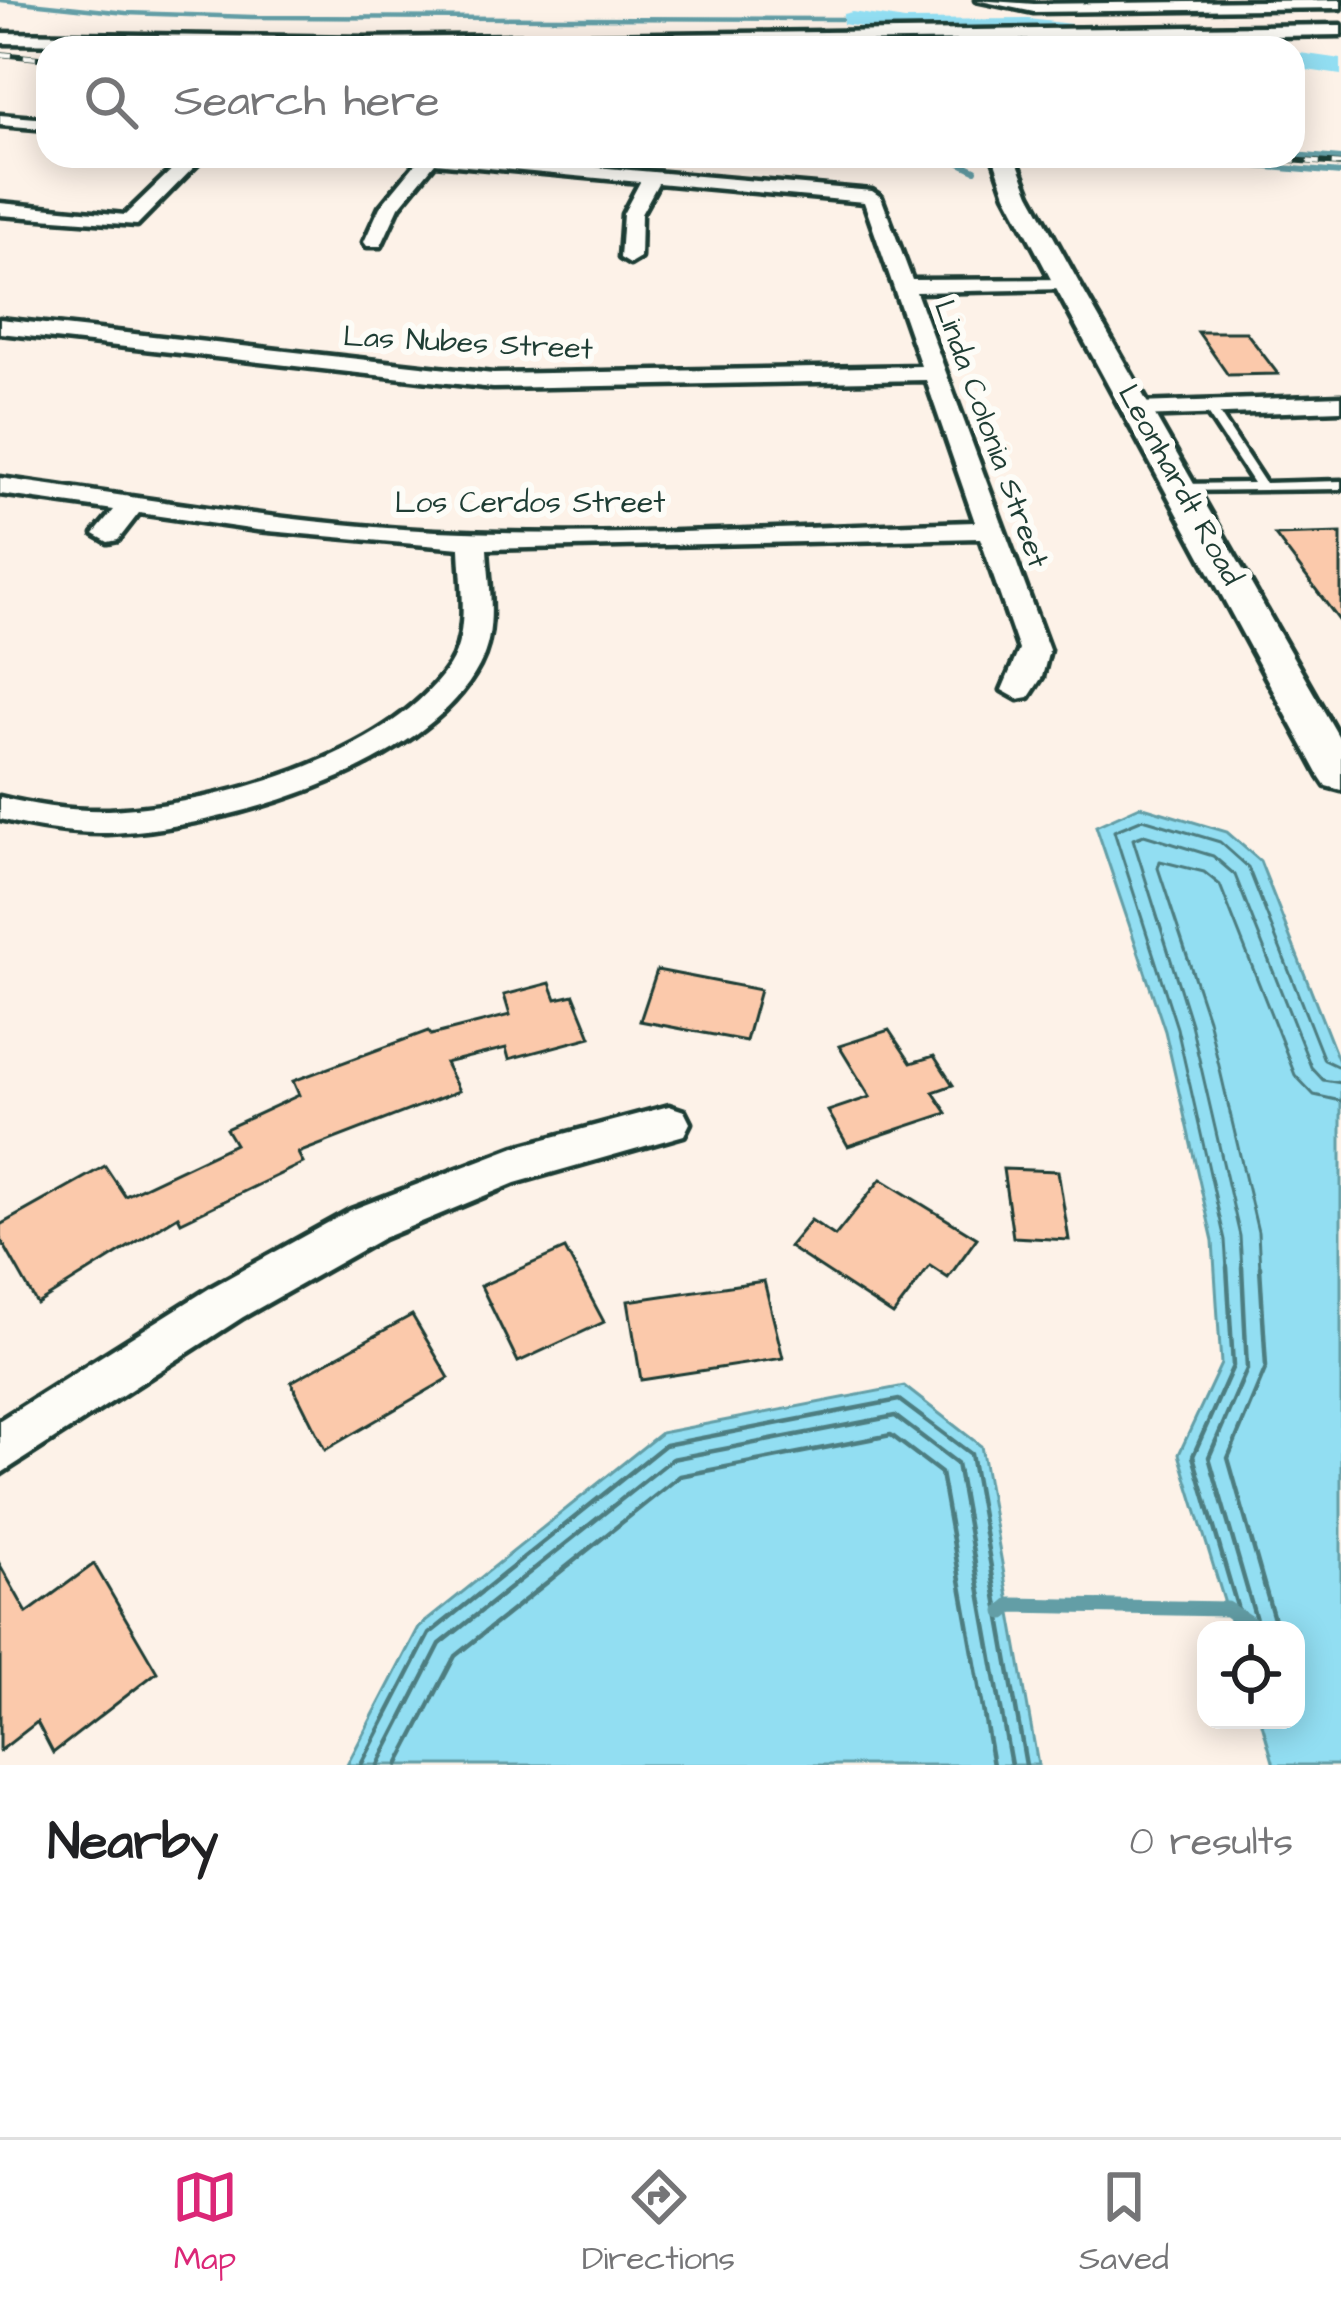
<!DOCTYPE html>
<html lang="en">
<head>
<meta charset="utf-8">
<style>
	:root { --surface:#fff; --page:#f6f6f6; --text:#202124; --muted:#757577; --line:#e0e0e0; --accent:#db2777 }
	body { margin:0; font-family:"Architects Daughter",sans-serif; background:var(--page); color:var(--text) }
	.controls { position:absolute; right:36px; bottom:36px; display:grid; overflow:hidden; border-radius:24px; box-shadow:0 6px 30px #0003 }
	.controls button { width:108px; height:108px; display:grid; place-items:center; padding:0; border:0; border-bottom:3px solid var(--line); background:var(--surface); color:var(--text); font:60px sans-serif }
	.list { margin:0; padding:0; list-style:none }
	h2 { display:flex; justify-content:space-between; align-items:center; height:156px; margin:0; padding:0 48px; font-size:51px }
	h2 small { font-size:39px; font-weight:400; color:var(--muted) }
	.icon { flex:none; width:66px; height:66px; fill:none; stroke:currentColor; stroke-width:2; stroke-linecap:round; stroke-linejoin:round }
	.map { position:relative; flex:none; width:1341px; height:1765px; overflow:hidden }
	.search { position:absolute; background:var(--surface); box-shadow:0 6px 30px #0003; left:36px; right:36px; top:36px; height:132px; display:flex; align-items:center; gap:30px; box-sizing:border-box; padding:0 42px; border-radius:36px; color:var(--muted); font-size:45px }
	.sheet { height:372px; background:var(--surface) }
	nav { display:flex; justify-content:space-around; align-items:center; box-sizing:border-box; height:168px; border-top:3px solid var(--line); background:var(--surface); font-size:33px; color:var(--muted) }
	nav a { display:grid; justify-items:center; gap:6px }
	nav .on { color:var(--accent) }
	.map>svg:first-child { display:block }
	.water { fill:#92def2; stroke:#649ea6; stroke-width:3 }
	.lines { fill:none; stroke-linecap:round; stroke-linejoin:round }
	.shore-far1 { stroke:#4d7d80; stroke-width:3 }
	.shore { stroke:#4d7d80; stroke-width:4.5 }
	.stream-far2 { stroke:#649ea6; stroke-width:4.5 }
	.stream-far1 { stroke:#649ea6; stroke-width:6 }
	.stream { stroke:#649ea6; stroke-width:15 }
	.river { fill:#92def2; fill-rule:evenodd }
	.building { fill:#fbc9ab; stroke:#1f3d34; stroke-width:3 }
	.service-casing { stroke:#1f3d34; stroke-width:9 }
	.minor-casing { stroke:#1f3d34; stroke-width:9 }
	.tertiary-casing { stroke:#1f3d34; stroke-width:9 }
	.service { fill:#fdfcf7; fill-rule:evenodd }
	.minor { fill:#fdfcf7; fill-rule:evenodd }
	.tertiary { fill:#fdfcf7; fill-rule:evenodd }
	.rail-casing { stroke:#1f3d34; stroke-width:6 }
	.rail { stroke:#fdfcf7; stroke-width:4.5; stroke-dasharray:12; stroke-linecap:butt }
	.labels { text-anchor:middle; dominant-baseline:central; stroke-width:12; stroke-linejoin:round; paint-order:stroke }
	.far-street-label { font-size:30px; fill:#1f3d34; stroke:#fdfcf7 }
</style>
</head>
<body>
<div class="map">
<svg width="1341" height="1765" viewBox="0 0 1341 1765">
	<rect width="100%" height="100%" fill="#fdf2e8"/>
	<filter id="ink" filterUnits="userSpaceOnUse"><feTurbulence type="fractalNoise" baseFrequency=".00833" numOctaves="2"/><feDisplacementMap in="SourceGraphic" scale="24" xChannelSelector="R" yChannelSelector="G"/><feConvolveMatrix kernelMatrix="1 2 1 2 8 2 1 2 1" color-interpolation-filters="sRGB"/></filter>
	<g filter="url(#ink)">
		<g class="water">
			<polygon points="1140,806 1227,832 1260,861 1341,1067 1341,1765 1274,1765 1261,1720 1296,1720 1296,1630 1233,1630 1179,1454 1221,1364 1213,1241 1165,1031 1096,826"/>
			<polygon points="904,1386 981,1446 1038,1765 347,1765 419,1627 661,1433"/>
		</g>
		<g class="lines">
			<g class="shore-far1">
				<polyline points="1227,1270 1225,1240 1177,1028 1114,831 1143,819 1220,842 1248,867 1324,1060 1341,1068"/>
				<polyline points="1242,1270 1240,1236 1191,1024 1133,839 1144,835 1213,856 1235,875 1311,1067 1323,1080 1341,1083"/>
				<polyline points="1260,1270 1258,1232 1208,1019 1158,868 1160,861 1204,872 1220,885 1295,1075 1314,1095 1341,1101"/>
			</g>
			<g class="shore">
				<polyline points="1227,1267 1233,1366 1193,1456 1244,1630"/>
				<polyline points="1242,1267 1247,1369 1209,1457 1259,1630"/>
				<polyline points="1260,1267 1266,1367 1228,1458 1277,1630"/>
				<polyline points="361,1765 429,1634 665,1445 899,1400 971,1454 1026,1765"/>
				<polyline points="378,1765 440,1644 672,1459 895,1416 957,1463 1011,1765"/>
				<polyline points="398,1765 455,1656 680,1476 891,1435 941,1473 993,1765"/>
			</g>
			<polyline class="stream-far2" points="1,0 126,13 252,17 852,19"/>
			<g class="stream-far1">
				<polyline points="1293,155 1341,159"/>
				<polyline points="958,156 960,163 975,170"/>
				<polyline points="1135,156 1341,173"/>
			</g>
			<polyline class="stream" points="1003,1612 1011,1605 1227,1609 1259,1630"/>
			<g class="river">
				<polygon points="852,12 905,20 1028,19 1209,40 1222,48 1146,48 1028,33 905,34 843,24 843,14"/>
				<polygon points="1293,52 1341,59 1341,75 1293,68"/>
			</g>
		</g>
		<g class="building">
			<polygon points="1198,332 1246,332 1278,374 1228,375"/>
			<polygon points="1341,533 1341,623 1275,535"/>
			<polygon points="657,970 760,990 746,1041 640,1021"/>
			<polygon points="550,983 556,999 574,995 591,1037 509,1059 506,1048 445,1063 459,1091 298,1153 303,1163 181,1222 178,1216 37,1304 0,1238 0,1225 105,1166 125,1196 235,1144 226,1129 299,1095 293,1081 428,1031 431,1035 510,1015 504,995"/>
			<polygon points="889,1030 911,1063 934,1056 953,1085 933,1092 947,1113 848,1146 828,1111 870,1097 839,1046"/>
			<polygon points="1003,1169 1058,1171 1069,1240 1013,1237"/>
			<polygon points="881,1179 977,1238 948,1278 930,1266 893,1315 789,1247 811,1220 835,1236"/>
			<polygon points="565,1249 604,1322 518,1362 481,1286"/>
			<polygon points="764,1281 783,1358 641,1380 628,1301"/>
			<polygon points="412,1315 449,1378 325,1450 291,1382"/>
			<polygon points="94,1564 157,1672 53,1753 37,1722 0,1751 0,1565 27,1613"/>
		</g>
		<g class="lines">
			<defs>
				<polygon id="service" points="1205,404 1213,404 1265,483 1341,481 1341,489 1176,491 1175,488 1181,484 1253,483 1203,407"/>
				<g id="minor">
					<polygon points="976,0 1034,4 1341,0 1341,8 1034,12"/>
					<polygon points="0,115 48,119 48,129 0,125"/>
					<polygon points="186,156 205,156 137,225 0,215 0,203 125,215"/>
					<path d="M401,156H470L872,191L881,197L912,280L1073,279L1076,283L1066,289L916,292L1049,650L1042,677L1029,697L1018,699L1002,690L1019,650L980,538L487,549C489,587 498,630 479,666C425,771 218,829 108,833C70,834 36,828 0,819V797C37,806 71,811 109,810C213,806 389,757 449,666C470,633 461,584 460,548L257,530L139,513L118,540L108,542L94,534L114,510L0,494V478C144,498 290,524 436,531C615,539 796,527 975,522L926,380L493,388L0,333V319L493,374L921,366L864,202L658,183L641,214L640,258L630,264L620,258L623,214L640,182L435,163L399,207L381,246H367L364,242L380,207L417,162Z"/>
					<polygon points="1341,396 1341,410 1138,417 1126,410 1138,403"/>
					<polygon points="669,1106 684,1111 690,1123 684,1135 515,1183 383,1238 243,1317 0,1474 0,1420 210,1288 351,1210 515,1147"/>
				</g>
				<g id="tertiary">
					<polygon points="1341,25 1341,35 403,48 0,43 0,33 366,38"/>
					<polygon points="993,156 1015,156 1030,194 1079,283 1341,741 1341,790 1326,786 1320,777 1053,283 1006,194"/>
				</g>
			</defs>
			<use href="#service" class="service-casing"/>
			<use href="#minor" class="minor-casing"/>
			<use href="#tertiary" class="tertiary-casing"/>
			<use href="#service" class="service"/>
			<use href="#minor" class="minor"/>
			<use href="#tertiary" class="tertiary"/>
			<defs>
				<g id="rail">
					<polyline points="0,54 48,59"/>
					<polyline points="1236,156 1341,164"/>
				</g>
			</defs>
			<use href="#rail" class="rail-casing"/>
			<use href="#rail" class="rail"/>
		</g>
	</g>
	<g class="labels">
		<g class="far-street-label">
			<text transform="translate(468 343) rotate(3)">Las Nubes Street</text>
			<text transform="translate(991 434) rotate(70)">Linda Colonia Street</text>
			<text transform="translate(1180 485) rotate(61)">Leonhardt Road</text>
			<text x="530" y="503">Los Cerdos Street</text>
		</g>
	</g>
</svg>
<div class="controls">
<button><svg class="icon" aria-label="locate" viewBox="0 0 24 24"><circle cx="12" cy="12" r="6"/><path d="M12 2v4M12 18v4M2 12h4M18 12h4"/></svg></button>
</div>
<div class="search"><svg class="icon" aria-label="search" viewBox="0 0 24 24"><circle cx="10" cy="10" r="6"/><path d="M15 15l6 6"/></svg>Search here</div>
</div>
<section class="sheet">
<h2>Nearby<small>0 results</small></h2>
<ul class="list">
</ul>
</section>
<nav>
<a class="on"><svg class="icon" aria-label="map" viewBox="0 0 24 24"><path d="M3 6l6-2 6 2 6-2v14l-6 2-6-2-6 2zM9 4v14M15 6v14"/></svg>Map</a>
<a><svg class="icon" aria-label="directions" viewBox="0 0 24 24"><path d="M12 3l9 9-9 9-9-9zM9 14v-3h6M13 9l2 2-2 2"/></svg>Directions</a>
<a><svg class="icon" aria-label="saved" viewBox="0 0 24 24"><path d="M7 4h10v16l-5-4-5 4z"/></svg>Saved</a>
</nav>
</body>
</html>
